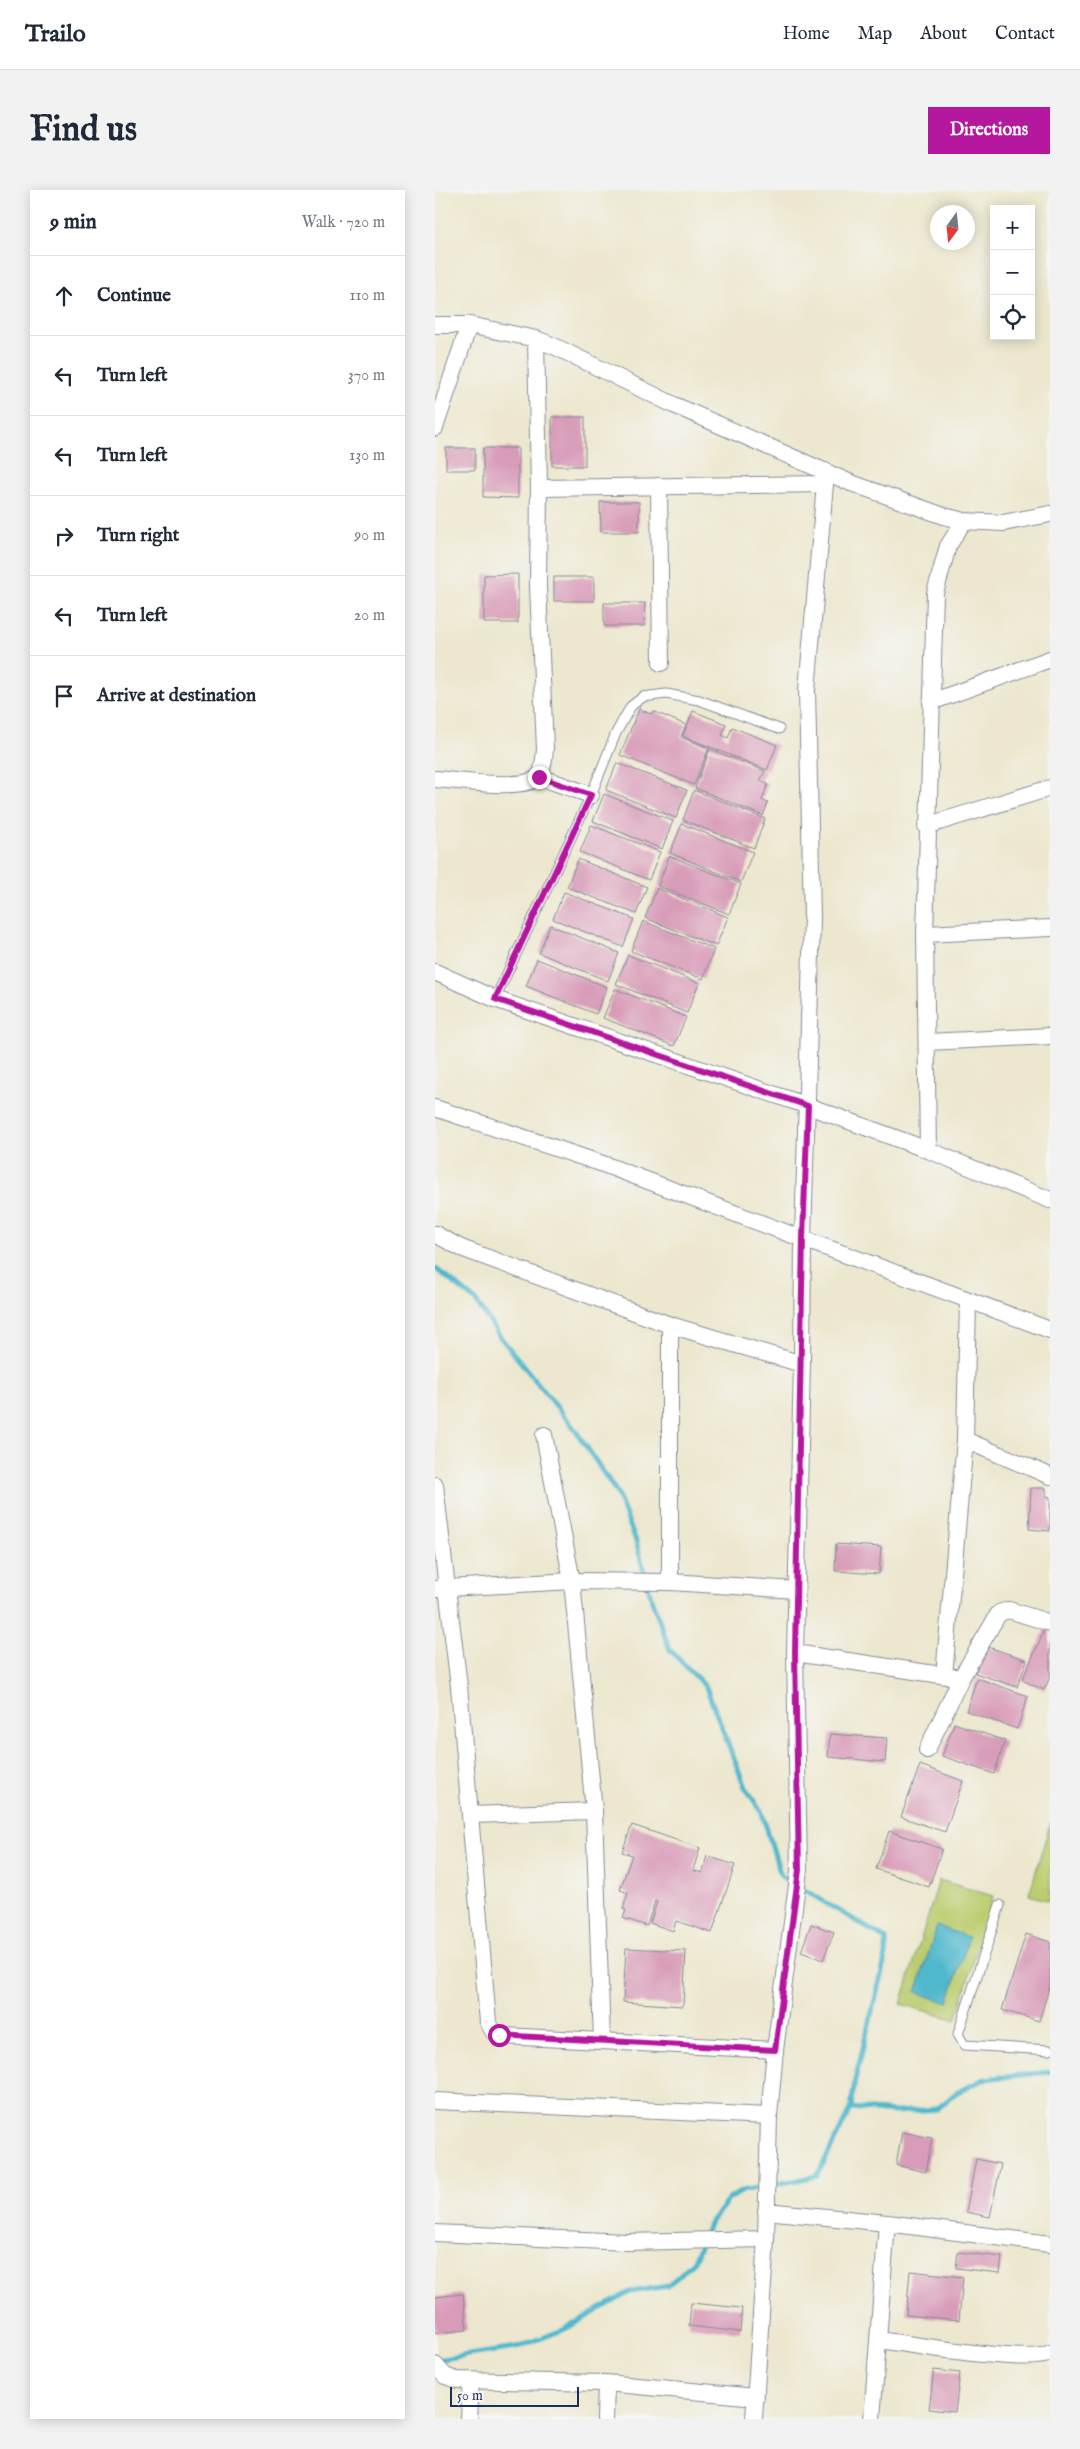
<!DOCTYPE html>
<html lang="en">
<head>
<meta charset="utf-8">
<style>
	:root { --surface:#fff; --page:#f2f2f3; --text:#1f2937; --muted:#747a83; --line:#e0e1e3; --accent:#b5179e }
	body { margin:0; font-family:"IM FELL English",serif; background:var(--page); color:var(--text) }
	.controls { position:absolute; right:15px; top:15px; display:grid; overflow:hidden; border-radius:0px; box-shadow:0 2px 12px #0003 }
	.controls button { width:45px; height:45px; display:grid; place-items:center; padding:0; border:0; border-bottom:1px solid var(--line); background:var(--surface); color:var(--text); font:25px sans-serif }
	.compass { position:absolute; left:495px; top:15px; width:45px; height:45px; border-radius:50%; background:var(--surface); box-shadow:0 2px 12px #0003; rotate:195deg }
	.scale { position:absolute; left:15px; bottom:12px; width:129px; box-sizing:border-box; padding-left:5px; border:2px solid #1b2f5e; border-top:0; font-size:14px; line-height:18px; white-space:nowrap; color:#1b2f5e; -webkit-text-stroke:4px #f6f6f2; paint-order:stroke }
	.stop { position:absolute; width:15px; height:15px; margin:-11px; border:4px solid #b5179e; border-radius:50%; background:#fff }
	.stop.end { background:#b5179e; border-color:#fff; box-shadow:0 1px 5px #0008 }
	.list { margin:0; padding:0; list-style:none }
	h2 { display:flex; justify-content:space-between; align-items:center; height:65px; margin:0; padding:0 20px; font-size:21px }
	h2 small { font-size:16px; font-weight:400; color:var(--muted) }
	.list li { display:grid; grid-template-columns:32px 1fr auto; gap:15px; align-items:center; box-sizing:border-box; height:80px; padding:0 20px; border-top:1px solid var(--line) }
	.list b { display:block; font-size:19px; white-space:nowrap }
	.list em { font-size:16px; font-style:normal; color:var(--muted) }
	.icon { flex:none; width:28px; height:28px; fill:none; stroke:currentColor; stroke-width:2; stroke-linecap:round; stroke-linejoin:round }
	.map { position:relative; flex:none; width:615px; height:2229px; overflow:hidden; border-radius:0px }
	header { display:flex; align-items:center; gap:30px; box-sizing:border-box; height:70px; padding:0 25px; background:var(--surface); border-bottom:1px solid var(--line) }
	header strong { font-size:24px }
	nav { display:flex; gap:28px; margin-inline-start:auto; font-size:18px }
	.intro { display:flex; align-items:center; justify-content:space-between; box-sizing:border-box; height:120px; padding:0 30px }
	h1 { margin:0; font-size:35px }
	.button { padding:12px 22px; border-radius:0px; background:var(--accent); color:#fff; font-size:18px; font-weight:700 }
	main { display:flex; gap:30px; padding:0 30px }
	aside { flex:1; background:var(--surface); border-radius:0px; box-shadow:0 2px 12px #0003 }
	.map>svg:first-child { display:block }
	.green { fill:#bbcd70; stroke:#6b7e67 }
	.water { fill:#4fb8cd; stroke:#357496 }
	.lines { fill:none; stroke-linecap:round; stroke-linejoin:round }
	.stream { stroke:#4fb8cd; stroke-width:5 }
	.building { fill:#d89bb8 }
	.service-casing { stroke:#848b96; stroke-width:11 }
	.minor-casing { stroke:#848b96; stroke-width:18 }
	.service { stroke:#fff; stroke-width:9 }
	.minor { stroke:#fff; stroke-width:16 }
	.route { stroke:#b5179e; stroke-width:6 }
</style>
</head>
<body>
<header>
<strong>Trailo</strong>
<nav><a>Home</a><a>Map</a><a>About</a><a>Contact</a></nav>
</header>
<div class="intro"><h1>Find us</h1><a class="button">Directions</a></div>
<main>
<aside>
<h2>9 min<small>Walk · 720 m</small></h2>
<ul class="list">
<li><svg class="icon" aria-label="ahead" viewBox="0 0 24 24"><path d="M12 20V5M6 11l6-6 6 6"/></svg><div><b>Continue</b></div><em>110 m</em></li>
<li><svg class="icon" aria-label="left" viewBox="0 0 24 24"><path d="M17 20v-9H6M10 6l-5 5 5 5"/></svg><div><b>Turn left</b></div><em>370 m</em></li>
<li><svg class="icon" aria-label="left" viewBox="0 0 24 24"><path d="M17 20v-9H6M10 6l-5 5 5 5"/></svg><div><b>Turn left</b></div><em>130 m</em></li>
<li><svg class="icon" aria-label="right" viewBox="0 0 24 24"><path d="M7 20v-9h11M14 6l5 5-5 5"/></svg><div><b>Turn right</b></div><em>90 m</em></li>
<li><svg class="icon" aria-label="left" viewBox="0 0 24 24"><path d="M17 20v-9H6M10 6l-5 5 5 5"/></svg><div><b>Turn left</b></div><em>20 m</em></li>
<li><svg class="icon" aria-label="arrive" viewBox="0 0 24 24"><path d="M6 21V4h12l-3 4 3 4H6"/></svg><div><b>Arrive at destination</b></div></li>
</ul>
</aside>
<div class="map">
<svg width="615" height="2229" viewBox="0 0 615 2229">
	<rect width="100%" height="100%" fill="#f6f6f2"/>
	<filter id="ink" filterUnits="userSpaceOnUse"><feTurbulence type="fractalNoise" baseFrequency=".02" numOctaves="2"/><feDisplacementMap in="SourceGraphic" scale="10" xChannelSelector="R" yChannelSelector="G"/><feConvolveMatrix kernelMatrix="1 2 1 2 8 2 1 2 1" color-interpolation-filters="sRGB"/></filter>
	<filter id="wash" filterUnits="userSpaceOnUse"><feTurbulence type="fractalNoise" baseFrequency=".0096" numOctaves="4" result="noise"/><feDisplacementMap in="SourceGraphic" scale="20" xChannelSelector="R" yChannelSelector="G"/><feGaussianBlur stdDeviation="1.12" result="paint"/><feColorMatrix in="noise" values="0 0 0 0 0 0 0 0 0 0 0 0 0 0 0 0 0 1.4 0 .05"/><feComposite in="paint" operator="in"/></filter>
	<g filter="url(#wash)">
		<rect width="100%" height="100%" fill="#ece7ce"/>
		<g class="green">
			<polygon points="615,1633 615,1711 594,1705"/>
			<polygon points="504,1690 558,1706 521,1830 466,1814"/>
		</g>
		<polygon class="water" points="502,1736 534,1747 513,1813 481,1802"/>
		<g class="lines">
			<g class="stream">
				<polyline points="0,1078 40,1110 66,1148 139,1238 182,1303 201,1351 217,1411 235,1460 271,1497 310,1597 327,1623 346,1686 451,1749 451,1765 420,1890 416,1918 461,1922 502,1919 521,1903 549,1889 615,1882"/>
				<polyline points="0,2170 81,2158 130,2139 195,2102 233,2096 259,2071 274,2034 294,2009 307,2001 382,1986 416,1918"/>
			</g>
		</g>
		<g id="blocks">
			<g class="building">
				<rect x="117" y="227" width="33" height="49"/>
				<rect x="11" y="258" width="29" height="22"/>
				<polygon points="48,258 83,258 83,308 48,307"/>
				<polygon points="165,312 204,312 204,342 166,342"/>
				<polygon points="83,384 83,433 49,433 49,385"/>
				<rect x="119" y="387" width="40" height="24"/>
				<polygon points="169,413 210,413 209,436 169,436"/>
				<polygon points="204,519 216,524 218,521 251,535 246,547 274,558 259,595 185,565"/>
				<polygon points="258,521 291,534 287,545 293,548 297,537 342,555 332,580 248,546"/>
				<polygon points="275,559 330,581 325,591 333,594 327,610 333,613 328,626 260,598"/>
				<polygon points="182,573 252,600 241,628 171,600"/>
				<polygon points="259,600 330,629 319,658 248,630"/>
				<polygon points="169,604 238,631 227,659 158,631"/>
				<polygon points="247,634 318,662 306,692 235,663"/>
				<polygon points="156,635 225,662 214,690 145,662"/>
				<polygon points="234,666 306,694 294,724 223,696"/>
				<polygon points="143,669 212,697 201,724 132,697"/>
				<polygon points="222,698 293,727 281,756 210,728"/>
				<polygon points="129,702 199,729 188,757 118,729"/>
				<polygon points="208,731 279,759 268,789 196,761"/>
				<polygon points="115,735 184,763 173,791 104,763"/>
				<polygon points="193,765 264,793 252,823 181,794"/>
				<polygon points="102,769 172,797 161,824 91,796"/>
				<polygon points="180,799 251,827 239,856 168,828"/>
				<polygon points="596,1298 611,1298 611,1306 615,1307 615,1341 594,1339"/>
				<polygon points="401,1354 446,1357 444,1384 400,1381"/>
				<polygon points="610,1439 615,1442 615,1487 609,1500 587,1490"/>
				<polygon points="550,1456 592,1470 582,1497 540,1483"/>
				<polygon points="542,1488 593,1506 582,1539 531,1521"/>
				<polygon points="519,1533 570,1551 559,1584 507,1566"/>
				<polygon points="395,1544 452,1548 450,1572 393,1567"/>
				<polygon points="485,1575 528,1591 510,1642 466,1627"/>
				<polygon points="197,1635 265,1658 258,1680 267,1683 272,1666 300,1675 277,1743 241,1731 238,1741 215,1733 222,1712 220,1711 212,1736 188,1728 191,1720 188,1719 193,1703 185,1700 197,1665 187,1662"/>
				<polygon points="454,1641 507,1659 494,1697 441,1679"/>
				<polygon points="376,1734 399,1742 388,1770 366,1762"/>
				<polygon points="591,1744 615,1752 615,1795 604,1831 567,1820"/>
				<polygon points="191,1758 251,1761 248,1816 188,1812"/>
				<polygon points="467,1942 497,1948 491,1982 461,1975"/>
				<polygon points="541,1969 566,1974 555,2027 531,2022"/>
				<polygon points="523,2062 567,2067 565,2083 521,2078"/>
				<polygon points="475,2081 528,2087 524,2130 471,2125"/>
				<polygon points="28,2104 32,2140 0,2143 0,2107"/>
				<polygon points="256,2113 307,2118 305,2142 254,2136"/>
				<polygon points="499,2180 525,2183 520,2222 494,2219"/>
			</g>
		</g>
	</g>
	<g filter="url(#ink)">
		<use href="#blocks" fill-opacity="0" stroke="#848b96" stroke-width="1"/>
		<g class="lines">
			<defs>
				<g id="service">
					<polyline points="60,809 156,605 181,543 196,516 208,507 231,504 264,510 344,539"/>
					<polyline points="565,1715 523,1844 529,1855 615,1860"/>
				</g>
				<g id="minor">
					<polyline points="0,135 34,135 0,238"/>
					<polyline points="34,135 101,149 121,157 239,215 416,293 509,326 529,331 568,333 615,324"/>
					<polyline points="101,149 104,298"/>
					<polyline points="224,296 226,473"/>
					<polyline points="496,512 615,469"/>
					<polyline points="104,587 156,605"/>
					<path d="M0,589C20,590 92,602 104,586C109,579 109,567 110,559L103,396L104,298L390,294V281"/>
					<polyline points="491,636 615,598"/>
					<polyline points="490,744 615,738"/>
					<polyline points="0,782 60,809 373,916 493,960 615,1010"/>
					<polyline points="493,852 615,846"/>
					<polyline points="0,918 168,974 368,1049 377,727 372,500 390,294"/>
					<polyline points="493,960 490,744 500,403 513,356 529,331"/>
					<polyline points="0,1044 26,1058 235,1135"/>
					<polyline points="367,1174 368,1049 615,1140"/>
					<polyline points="109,1245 137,1391 159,1621 167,1851"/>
					<polyline points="530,1250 533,1110"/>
					<polyline points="0,1295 12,1398 137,1391 235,1392 235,1135 367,1174 360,1463 526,1488"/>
					<polyline points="235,1392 362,1400"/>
					<polyline points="0,1399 12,1398 24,1496 35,1625 159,1621"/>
					<polyline points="509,1485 530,1250 615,1286"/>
					<polyline points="492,1560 526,1488 564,1423 574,1420 615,1433"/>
					<polyline points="35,1625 53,1832 58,1841 69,1846 340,1860"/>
					<polyline points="0,1911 334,1926"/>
					<polyline points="331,2021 452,2033 615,2054"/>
					<polyline points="0,2043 191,2052 331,2049"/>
					<path d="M444,2150C473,2154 596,2175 615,2163"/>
					<polyline points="0,2175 10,2186 22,2190 171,2193 321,2207"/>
					<polyline points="34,2229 36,2191"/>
					<polyline points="170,2229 171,2193"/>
					<polyline points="319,2229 331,2049 334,1926 340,1860 364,1680 360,1463"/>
					<polyline points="437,2229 452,2033"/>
				</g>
			</defs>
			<use href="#service" class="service-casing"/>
			<use href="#minor" class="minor-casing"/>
			<use href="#service" class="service"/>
			<use href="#minor" class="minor"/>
		</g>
	</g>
	<g class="lines" filter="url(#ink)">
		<polyline class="route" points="64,1845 340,1860 364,1680 360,1463 368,1048 373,916 60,809 156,605 104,587"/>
	</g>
</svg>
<div class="controls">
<button>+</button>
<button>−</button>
<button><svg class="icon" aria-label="locate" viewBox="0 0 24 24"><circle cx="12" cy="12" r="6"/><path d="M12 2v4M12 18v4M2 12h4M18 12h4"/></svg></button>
</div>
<svg class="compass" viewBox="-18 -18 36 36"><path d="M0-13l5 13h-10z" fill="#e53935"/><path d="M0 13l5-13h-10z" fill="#747a83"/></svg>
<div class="scale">50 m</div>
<div class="stop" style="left:64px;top:1845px"></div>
<div class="stop end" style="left:104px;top:587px"></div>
</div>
</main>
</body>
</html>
